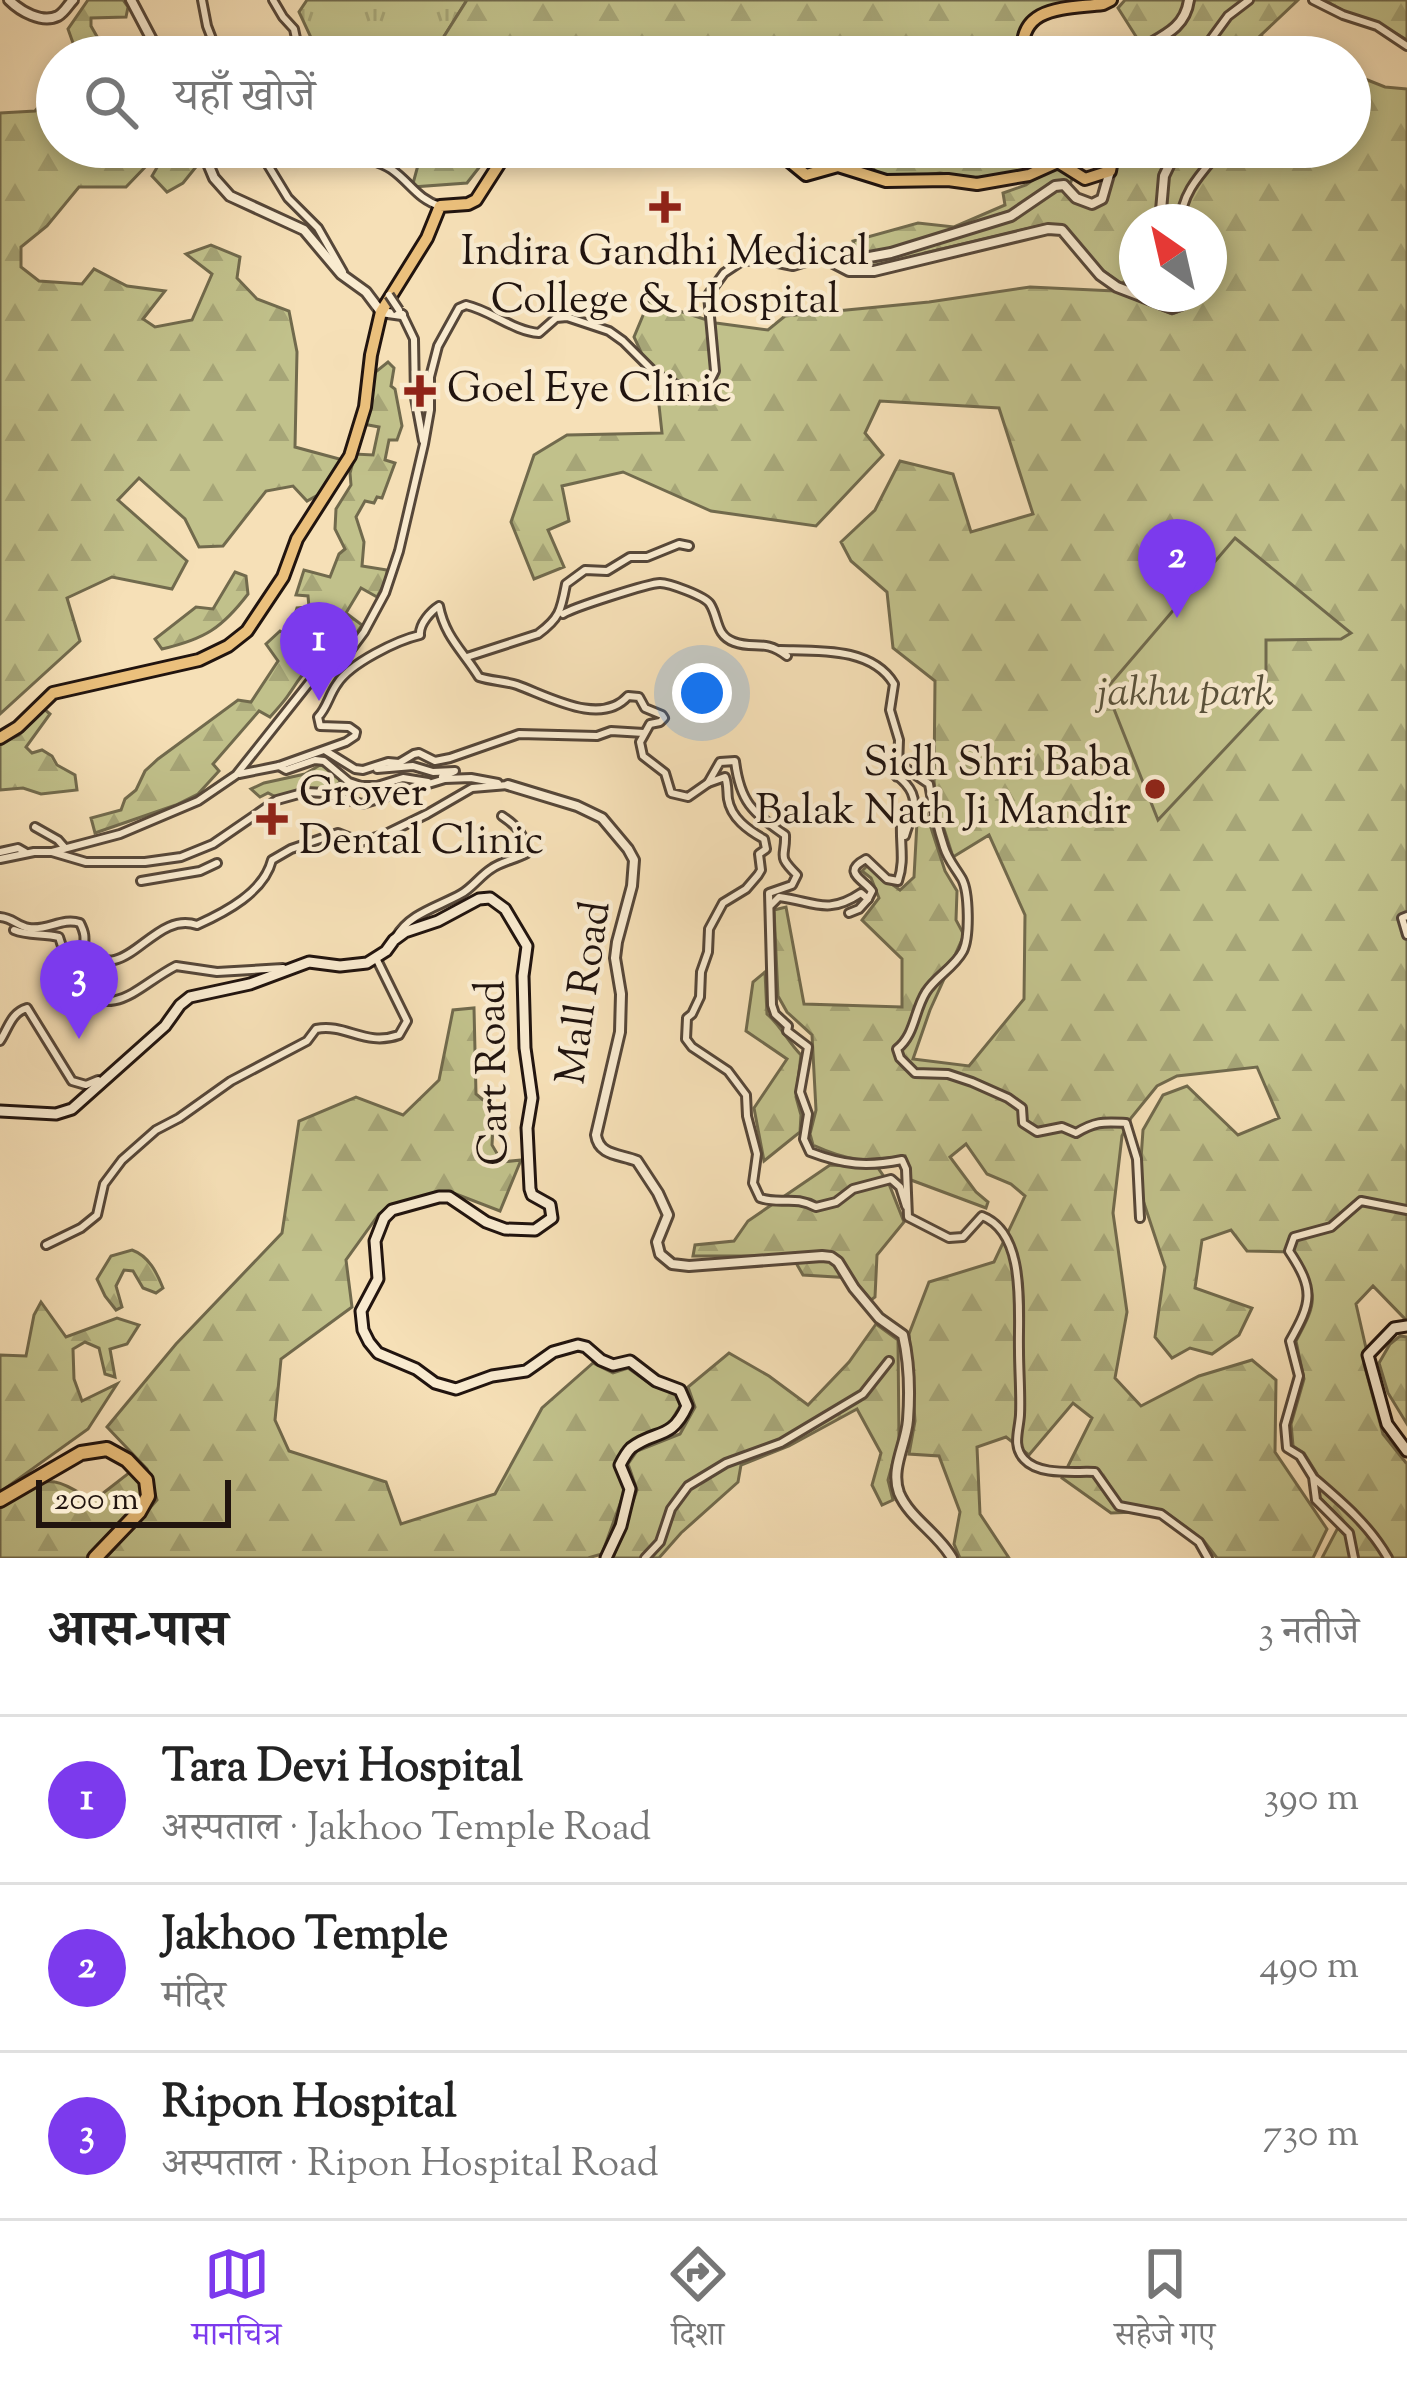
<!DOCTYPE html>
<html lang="hi">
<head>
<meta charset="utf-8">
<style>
	:root { --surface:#fff; --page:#f2f2f2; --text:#222; --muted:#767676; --line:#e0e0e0; --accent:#7c3aed }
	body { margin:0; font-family:"Sorts Mill Goudy","Noto Serif Devanagari",serif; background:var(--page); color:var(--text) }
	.compass { position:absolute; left:1119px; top:204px; width:108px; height:108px; border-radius:50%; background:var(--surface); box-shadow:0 6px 18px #0003; rotate:326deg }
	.scale { position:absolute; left:36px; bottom:30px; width:195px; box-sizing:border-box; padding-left:12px; border:6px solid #21140f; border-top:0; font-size:33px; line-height:42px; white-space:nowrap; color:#21140f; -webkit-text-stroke:9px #f9ebd0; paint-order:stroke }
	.you { position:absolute; left:702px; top:693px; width:42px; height:42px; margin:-30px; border:9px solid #fff; border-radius:50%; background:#1a73e8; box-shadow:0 0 0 18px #1a73e833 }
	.badge { display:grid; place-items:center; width:78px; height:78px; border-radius:50%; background:var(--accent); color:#fff; font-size:39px; font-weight:700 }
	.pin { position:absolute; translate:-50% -99px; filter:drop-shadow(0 3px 6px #0008) }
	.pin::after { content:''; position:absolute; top:63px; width:42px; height:36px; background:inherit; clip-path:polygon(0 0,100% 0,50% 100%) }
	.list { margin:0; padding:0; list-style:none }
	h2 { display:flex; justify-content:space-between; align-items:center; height:156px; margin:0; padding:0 48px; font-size:51px }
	h2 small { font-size:39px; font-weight:400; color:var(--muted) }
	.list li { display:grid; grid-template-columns:78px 1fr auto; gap:36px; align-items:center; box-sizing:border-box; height:168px; padding:0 48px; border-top:3px solid var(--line) }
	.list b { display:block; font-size:45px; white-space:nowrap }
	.list p { margin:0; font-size:39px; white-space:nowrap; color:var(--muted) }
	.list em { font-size:39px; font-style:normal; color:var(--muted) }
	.icon { flex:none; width:66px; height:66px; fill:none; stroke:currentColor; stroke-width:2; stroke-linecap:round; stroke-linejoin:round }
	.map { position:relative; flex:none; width:1407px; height:1558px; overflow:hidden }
	.search { position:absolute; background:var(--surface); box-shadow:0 6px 18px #0003; left:36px; right:36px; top:36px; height:132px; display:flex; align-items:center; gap:30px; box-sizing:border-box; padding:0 42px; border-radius:66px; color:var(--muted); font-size:45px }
	.sheet { height:660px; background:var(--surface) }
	nav { display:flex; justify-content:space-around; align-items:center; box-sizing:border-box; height:168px; border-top:3px solid var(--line); background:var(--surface); font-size:33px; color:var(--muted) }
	nav a { display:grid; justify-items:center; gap:6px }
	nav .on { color:var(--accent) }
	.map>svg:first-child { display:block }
	.grass { fill:url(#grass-tufts); stroke:#716a4d; stroke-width:3 }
	.forest { fill:url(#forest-firs); stroke:#716a4d; stroke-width:3 }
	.green { fill:#c1c18b; stroke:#716a4d; stroke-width:3 }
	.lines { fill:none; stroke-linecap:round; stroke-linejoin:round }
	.minor-casing { stroke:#564739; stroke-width:12 }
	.tertiary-casing { stroke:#564739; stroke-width:14 }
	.secondary-casing { stroke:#21140f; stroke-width:15 }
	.primary-casing { stroke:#21140f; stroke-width:16 }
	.trunk-casing { stroke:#21140f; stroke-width:18 }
	.minor { stroke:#f9ebd0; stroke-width:6 }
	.tertiary { stroke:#f9ebd0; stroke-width:8 }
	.secondary { stroke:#f9ebd0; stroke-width:9 }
	.primary { stroke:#ebc07c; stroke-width:10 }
	.trunk { stroke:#ebc07c; stroke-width:12 }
	.minor-bridge-casing { stroke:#564739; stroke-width:12; stroke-linecap:butt }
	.minor-bridge { stroke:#f9ebd0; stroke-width:6 }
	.poi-dot { fill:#8f2418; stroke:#f9ebd0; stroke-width:4.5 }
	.labels { text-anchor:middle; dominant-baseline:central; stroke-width:9; stroke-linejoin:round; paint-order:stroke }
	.poi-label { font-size:42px; fill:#21140f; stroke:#f9ebd0; text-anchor:start }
	.park-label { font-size:42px; font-style:italic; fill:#59513a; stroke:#f9ebd0 }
	.street-label { font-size:42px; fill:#21140f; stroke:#f9ebd0 }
</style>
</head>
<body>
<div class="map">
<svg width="1407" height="1558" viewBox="0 0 1407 1558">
	<defs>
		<pattern id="grass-tufts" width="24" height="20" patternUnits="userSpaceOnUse" patternTransform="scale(3)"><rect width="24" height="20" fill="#c1c18b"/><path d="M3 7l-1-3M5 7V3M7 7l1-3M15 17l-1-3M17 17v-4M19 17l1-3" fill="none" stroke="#a6a577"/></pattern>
		<pattern id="forest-firs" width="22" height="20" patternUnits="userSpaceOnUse" patternTransform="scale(3)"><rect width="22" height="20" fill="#c1c18b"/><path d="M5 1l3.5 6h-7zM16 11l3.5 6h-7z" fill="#a6a577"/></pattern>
	</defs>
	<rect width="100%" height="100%" fill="#f6e0b7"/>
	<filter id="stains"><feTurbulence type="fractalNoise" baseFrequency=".00167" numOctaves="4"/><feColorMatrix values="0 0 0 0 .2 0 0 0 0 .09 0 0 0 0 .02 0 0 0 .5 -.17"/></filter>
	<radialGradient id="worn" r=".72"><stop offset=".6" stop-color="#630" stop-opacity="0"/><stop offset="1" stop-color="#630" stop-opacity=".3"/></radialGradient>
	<polygon class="grass" points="307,0 467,0 431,57 320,57 299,12"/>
	<g class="forest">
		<polygon points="88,0 123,0 128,7 126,17 91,18 91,26 103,47 129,43 134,48 128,57 78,57 68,29"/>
		<polygon points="467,0 1102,0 1033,14 1013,45 1017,57 431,57"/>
		<polygon points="1125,0 1298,0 1260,36 1311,57 1149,57 1118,8"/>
		<path d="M1325,0H1407V40C1379,21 1353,20 1325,0Z"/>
		<path d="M1350,73L1385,87L1407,89V1321L1373,1286L1356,1304L1366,1348L1364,1364L1383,1434L1407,1464V1558H1322L1342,1520L1320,1498L1317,1474L1304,1453L1293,1446L1291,1424L1304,1379L1296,1341C1320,1297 1316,1296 1294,1252L1247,1251L1231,1230L1202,1240L1195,1288L1252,1308L1239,1335L1212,1354L1190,1348L1172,1358L1155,1337L1165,1267L1139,1188L1143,1130L1163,1095L1187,1086L1238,1135L1279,1118L1257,1067L1177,1076L1157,1086L1131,1118L1122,1136L1113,1213L1127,1312L1115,1378L1141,1406L1199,1376L1252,1360L1276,1380L1275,1452L1327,1529L1313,1558H1217L1204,1541L1164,1511L1111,1513L1062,1478L1092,1418L1073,1403L1029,1455L1006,1437L977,1447L980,1514L1009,1558H960L954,1544L960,1512L939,1456L909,1454L915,1421L909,1334L929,1282L994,1262L1025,1196L1011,1184L987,1174L966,1144L950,1157L976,1192L988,1202L986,1208L911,1180L905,1156C866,1162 850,1162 813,1145L810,1134L816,1110L812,1035L787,1012L778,996L774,910L786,907L804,1004L902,1007V959L862,920L879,898L871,878L862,871L867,866L900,890L914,877L917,822L923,803L945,871L957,891L956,920L964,935L930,1010L913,1059L969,1066L1024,999L1025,915L989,835L953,857L937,807L934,781L935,681L893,648L887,592L851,561L841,542L875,510L900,461L953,474L971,532L1033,514L999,408L880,401L865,433L883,455L816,526L711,511L623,472L562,486L569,521L548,530L564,567L534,579L511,522L534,455L567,435L662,433L657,387L634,337L649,301L716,323L768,330L785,316L929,302L1030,287L1115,291L1172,314L1188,308L1196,294H1209V222H1165L1168,177L1186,147H1350Z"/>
		<polygon points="57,85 57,147 85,147 88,155 148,164 126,187 79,187 47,226 21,247 21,267 39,281 82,284 94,269 127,286 165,291 143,319 155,327 192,320 212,274 186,254 211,245 240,257 237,278 257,299 289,311 297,352 295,447 343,460 327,490 307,501 293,486 266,491 223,546 199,547 185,519 139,478 118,500 187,561 172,589 112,577 67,598 80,641 0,714 0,113 35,111"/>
		<polygon points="169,147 212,147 183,183 167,192 152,176"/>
		<polygon points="423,147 495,147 467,183 412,187"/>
		<polygon points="851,147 1079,147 1071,154 1001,182 940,173 885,180"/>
		<polygon points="1117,147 1172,147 1160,172 1157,222 1137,222 1137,273 1121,284 1101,269 1064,227 1043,225 925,253 892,270 861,271 853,241 918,223 954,227 1005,205 1003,193 1026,185 1053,166 1064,167 1072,179 1067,192 1076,202 1093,207 1105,201"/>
		<path d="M388,362L394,368L391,386L395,389L402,426L397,440H389L385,460L395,463L382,498L377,497L374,503L365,501L356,517L364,542L362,566L387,570V579L377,597L361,588L346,613L362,625L347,647L326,666C304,665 300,679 289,694C284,702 276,710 270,717L259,711L213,764L219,771L198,794L176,805L95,833L91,818L121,810L125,799L136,790L145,771L158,759L238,700L251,702L278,661L266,644L280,631L299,642L313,622L296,611L297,608L309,607L308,596L296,595L304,570L330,577L339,554L345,549L335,529L336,509L351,485L350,473L355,454L373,455L379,427L363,424L373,374Z"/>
		<path d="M235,572L246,576L248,594C222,628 205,639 162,649L155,639L196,607L213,609Z"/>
		<polygon points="43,708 50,714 26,747 32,753 42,750 52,756 57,765 75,775 77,790 41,794 23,788 0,790 0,743 19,735"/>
		<path d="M765,972L767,1014C781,1026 788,1042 801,1055L796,1097L801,1115L800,1132L764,1161L754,1108L787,1059L746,1031L753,982Z"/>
		<polygon points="474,1008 476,1094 494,1109 492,1145 502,1162 521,1160 500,1211 451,1192 392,1205 379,1214 346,1260 352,1307 281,1359 275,1420 289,1451 386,1482 401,1524 495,1494 542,1408 593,1363 613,1373 628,1368 653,1386 678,1394 680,1406 670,1423 627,1445 615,1464 625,1490 602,1554 588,1558 106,1558 157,1500 147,1469 107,1427 176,1344 282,1233 299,1121 356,1097 403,1115 439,1080 453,1010"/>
		<polygon points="830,1165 878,1168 889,1184 904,1222 877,1255 875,1297 871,1300 852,1278 803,1275 792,1256 693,1256 695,1245 734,1241 748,1221"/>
		<path d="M132,1250C149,1256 157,1273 163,1288L156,1293L143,1288L133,1271L124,1270L116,1286L122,1307L116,1310L105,1296L97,1279L111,1256Z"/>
		<polygon points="41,1302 66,1337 117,1318 139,1325 127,1344 110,1349 115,1377 105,1374 99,1348 85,1342 73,1349 74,1379 82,1401 117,1384 88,1429 0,1492 0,1355 26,1356 34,1315"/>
		<polygon points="876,1324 898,1340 899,1440 888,1480 893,1500 882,1505 872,1485 881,1453 857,1409 789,1446 741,1465 738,1482 681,1533 659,1558 613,1558 637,1490 628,1464 637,1451 680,1434 695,1407 688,1387 729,1353 769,1376 808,1405 849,1362"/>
		<polygon points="1400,1336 1407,1337 1407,1424 1388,1393 1379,1363 1390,1344"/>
		<path d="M134,1469L143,1488L136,1510L92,1558H0V1508C12,1496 36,1478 55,1482C68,1484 82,1495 93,1501Z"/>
	</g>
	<g class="green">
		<polygon points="1235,538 1351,633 1341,639 1266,640 1266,705 1158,820 1106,689"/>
		<path d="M320,765C330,767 338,771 340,782L333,788L306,790L276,797L268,793L260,797L251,789L264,783L305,774Z"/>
	</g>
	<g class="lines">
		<defs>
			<g id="minor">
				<polyline points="202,0 207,26 219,57"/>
				<polyline points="273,0 283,17 294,29 300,57"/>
				<polyline points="1313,0 1343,15 1377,26 1407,46"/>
				<polyline points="1198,57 1228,16 1249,0"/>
				<polyline points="257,147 288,198 318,228 343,272"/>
				<path d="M345,147C359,160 376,159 391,169C410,182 417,199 440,206"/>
				<path d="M1181,222C1181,191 1205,170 1223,147"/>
				<polyline points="402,314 414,339 415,398 423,441"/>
				<path d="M563,614C572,608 649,583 660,583C669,583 705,596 710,604C719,618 715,635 734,642C755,650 763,638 787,656"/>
				<path d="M467,657L538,634C560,618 561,610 566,584L585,570L607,571L630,557H647L679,544L689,546"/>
				<polyline points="326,751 355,769 363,770 388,762 399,763 414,754 419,753 435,761 450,758 519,734 597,736 611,731 644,733"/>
				<polyline points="279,766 286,770 315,760 324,761 349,782 361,786 377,786 403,778 428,782"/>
				<path d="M898,767L901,765L929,784C933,808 936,823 944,847C948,860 955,867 962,879C969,892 970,937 963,951C954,968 936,976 926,992C914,1011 915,1035 897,1049L900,1058L915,1073L948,1074L972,1082L1008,1098L1022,1108L1023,1123L1037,1132L1062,1127L1076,1133C1096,1121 1103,1122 1126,1123L1137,1159L1140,1218"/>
				<polyline points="377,769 413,766 433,772 455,771 442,777"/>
				<path d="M239,774L279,766L346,742L355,736L356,732L349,727L320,726L318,717C327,708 329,695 337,684C350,663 398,640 420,635C419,624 431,611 439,606C445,637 463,651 479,677C491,681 505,681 517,685C548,696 601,727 628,696L639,697L645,708L662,715L664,718L660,722L650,724L640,742L643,756L665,773L671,793L688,797L708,783"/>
				<polyline points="35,827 58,840 65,848"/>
				<polyline points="0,852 18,848 25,852"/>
				<path d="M52,852L120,834L198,801L236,775L309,683L344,659L364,632L385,593L399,551L424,444L430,410V377L438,346L459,308L466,305C492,311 513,331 539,333L556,318L567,317L609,331L623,341L656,374L692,393L705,391L715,371L708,295L724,273L742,261L763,260L793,266L822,257"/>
				<polyline points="0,859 34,852 52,852 86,862 145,862 181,857 213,844 277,800 306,792 325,793 362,804 445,779 471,778 498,783"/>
				<polyline points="141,881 200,871 217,863"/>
				<path d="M771,905L779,897C813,901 827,916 861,893L868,899L872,891C863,879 841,872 866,859L887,879L898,881C905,861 900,845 901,824L905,836C910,817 922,802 906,784C891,768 901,786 892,767H898L899,740L890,710L894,684C872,647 818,651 780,650"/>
				<polyline points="849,913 859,909 868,899"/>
				<polyline points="1407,916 1402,918 1407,935"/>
				<path d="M0,917C13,918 17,926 29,928C48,931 62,917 80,923C85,933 85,937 84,947C124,992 152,909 197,925C226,912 264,892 272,860L291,849L338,833L361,842L386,834L427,814L472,788L508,785"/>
				<path d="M14,930C28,936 44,933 59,937L70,971L72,988C117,1020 137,986 176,966L217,972L283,968"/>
				<path d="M396,937C410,913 438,907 461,894C472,888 480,876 491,869C502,861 515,860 527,853C525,835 517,826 502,816"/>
				<path d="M0,1041C9,1027 11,1013 27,1008L72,1081L86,1085L98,1080"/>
				<path d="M906,1206L900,1187L891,1179L853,1189L836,1202L816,1207C794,1195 782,1205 760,1198L753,1183L757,1154L747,1116L746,1095L728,1071L692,1047L686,1039L687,1018L692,1014L700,997L701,972L708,952L709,929L723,903L746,889L758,875L761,870L759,854L766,849L764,839C748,830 731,818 728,799C727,792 728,784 725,777L708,783L720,762L735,761C740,802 752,812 785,835C786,858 776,854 797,875L792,885L769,893L772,1005L775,1014L788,1026L787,1031L808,1047L800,1092L808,1114L804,1139L810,1152C844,1165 867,1167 902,1160L906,1169L908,1217L949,1238L963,1237L982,1216C1027,1233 1018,1311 1019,1350C1019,1372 1021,1394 1020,1415C1019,1431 1012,1446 1024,1459C1039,1476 1074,1471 1095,1472L1119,1506L1161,1514L1199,1542L1208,1558"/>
				<path d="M46,1245L81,1228L97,1215L104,1184L122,1160L156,1130L179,1118L231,1081L307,1041L316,1029C346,1023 365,1047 399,1035L407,1021L376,958"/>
				<path d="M1315,1479C1343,1503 1370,1526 1388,1558"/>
				<polyline points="645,1558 660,1542 671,1509 688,1486 726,1463 781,1443 863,1394 889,1361"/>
				<path d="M1354,1558L1349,1533L1316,1500L1313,1477L1300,1456L1287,1448L1285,1425L1299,1376L1290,1341C1312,1302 1315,1290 1289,1251L1294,1237L1331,1227L1361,1201L1407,1210"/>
			</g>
			<g id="tertiary">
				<path d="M9,0C20,11 42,24 58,16C65,12 68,5 73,0"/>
				<polyline points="131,0 161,57"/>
				<path d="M1137,57L1139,50C1162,36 1185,29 1189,0"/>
				<polyline points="201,147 214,178 230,196 304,230 341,274 366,292 381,312 402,315"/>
				<polyline points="1160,222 1164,176 1178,147"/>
				<polyline points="823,256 835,254 864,258 891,253 1011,216 1055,186 1064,185 1076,198 1092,204 1102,199 1110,171"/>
				<polyline points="822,257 849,271 874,271 1048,229 1062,230 1100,275 1117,287 1172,308 1183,304 1191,294"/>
				<path d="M508,785L577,806L602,818L628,849L634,860L632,886L617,942L615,958L621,994L620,1032L596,1135C599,1156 620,1154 637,1161L658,1193L668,1215L657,1242L660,1254L672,1264L689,1266L822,1256L831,1257L838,1262L854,1288L879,1318L903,1335C909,1361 910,1393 908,1420C906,1445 890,1469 899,1493C910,1519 938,1533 952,1558"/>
			</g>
			<g id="secondary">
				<path d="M0,1111L56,1114L72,1109L165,1026L180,1005L190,997L250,984L309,962L340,966L367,963L386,951L394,940L405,932L438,921L479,899L490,898L505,909L527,946L523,976L525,1048L532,1098L527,1128L530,1189L532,1195L550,1205L552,1218L535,1230L505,1229L486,1222L449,1197H439L392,1210L384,1218L375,1241L378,1279L361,1311L363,1330L369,1342L378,1353L416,1369L435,1383L456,1389L492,1376L526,1371L553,1352L578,1345L586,1347L601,1360L613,1365L630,1361L656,1381L680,1390L687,1406C671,1441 656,1429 631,1448C628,1451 622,1461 620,1465L630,1489L621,1526L606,1558"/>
				<polyline points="1407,1326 1394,1328 1368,1355 1387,1424 1407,1451"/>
			</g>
			<g id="primary">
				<polyline points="634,57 661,49 710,57"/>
				<path d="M1023,57C1017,4 1067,9 1103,4L1111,0"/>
				<polyline points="787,147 789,161 806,175 838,166 886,181 948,180 977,184 1029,175 1058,162 1085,179 1110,171 1113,155 1105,147"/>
				<polyline points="0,738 18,727 53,693 199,660 228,646 247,631 283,577 297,539 350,456 365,407 371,355 381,312 427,238 440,206 468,204 476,200 510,147"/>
			</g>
			<polyline id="trunk" points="0,1500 81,1453 107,1449 127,1460 146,1480 148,1496 139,1512 95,1558"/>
		</defs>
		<use href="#minor" class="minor-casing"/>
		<use href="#tertiary" class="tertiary-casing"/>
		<use href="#secondary" class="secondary-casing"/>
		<use href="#primary" class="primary-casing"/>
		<use href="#trunk" class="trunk-casing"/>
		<use href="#minor" class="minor"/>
		<use href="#tertiary" class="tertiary"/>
		<use href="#secondary" class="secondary"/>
		<use href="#primary" class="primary"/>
		<use href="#trunk" class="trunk"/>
		<defs>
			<polyline id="minor-bridge" points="389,295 399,310"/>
		</defs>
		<use href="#minor-bridge" class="minor-bridge-casing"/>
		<use href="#minor-bridge" class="minor-bridge"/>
	</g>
	<g class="poi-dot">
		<path d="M659 189h12v12h12v12h-12v12h-12v-12h-12v-12h12z"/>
		<path d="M414 373h12v12h12v12h-12v12h-12v-12h-12v-12h12z"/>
		<circle cx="1155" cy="789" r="12"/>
		<path d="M266 801h12v12h12v12h-12v12h-12v-12h-12v-12h12z"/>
	</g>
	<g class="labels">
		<g class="poi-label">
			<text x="665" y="254" text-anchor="middle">Indira Gandhi Medical<tspan x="665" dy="48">College &amp; Hospital</tspan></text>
			<text x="447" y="391">Goel Eye Clinic</text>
			<text x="1131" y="765" text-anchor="end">Sidh Shri Baba<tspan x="1131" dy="48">Balak Nath Ji Mandir</tspan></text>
			<text x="299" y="795">Grover<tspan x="299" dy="48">Dental Clinic</tspan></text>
		</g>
		<g class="park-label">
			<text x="1186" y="695">jakhu park</text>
		</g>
		<g class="street-label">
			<text transform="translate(586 993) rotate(-82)">Mall Road</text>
			<text transform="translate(495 1073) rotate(-91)">Cart Road</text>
		</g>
	</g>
	<rect width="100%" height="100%" filter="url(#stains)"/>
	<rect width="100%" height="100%" fill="url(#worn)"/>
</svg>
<svg class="compass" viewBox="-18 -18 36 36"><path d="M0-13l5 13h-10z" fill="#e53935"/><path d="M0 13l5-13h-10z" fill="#767676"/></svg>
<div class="scale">200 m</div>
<div class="you"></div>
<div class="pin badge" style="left:319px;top:701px">1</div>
<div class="pin badge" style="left:1177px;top:618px">2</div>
<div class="pin badge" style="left:79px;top:1039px">3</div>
<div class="search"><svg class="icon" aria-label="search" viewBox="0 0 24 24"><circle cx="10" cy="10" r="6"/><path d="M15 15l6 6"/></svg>यहाँ खोजें</div>
</div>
<section class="sheet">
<h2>आस-पास<small>3 नतीजे</small></h2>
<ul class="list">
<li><span class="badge">1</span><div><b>Tara Devi Hospital</b><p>अस्पताल · Jakhoo Temple Road</p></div><em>390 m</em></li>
<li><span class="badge">2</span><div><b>Jakhoo Temple</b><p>मंदिर</p></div><em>490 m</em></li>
<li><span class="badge">3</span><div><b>Ripon Hospital</b><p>अस्पताल · Ripon Hospital Road</p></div><em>730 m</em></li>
</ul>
</section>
<nav>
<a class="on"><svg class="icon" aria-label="map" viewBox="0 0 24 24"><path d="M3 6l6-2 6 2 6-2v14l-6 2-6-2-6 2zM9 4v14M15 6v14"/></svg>मानचित्र</a>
<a><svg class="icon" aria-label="directions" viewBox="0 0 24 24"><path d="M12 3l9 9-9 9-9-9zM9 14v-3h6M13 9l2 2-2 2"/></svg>दिशा</a>
<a><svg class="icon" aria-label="saved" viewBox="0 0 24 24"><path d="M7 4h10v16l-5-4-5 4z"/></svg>सहेजे गए</a>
</nav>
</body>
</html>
